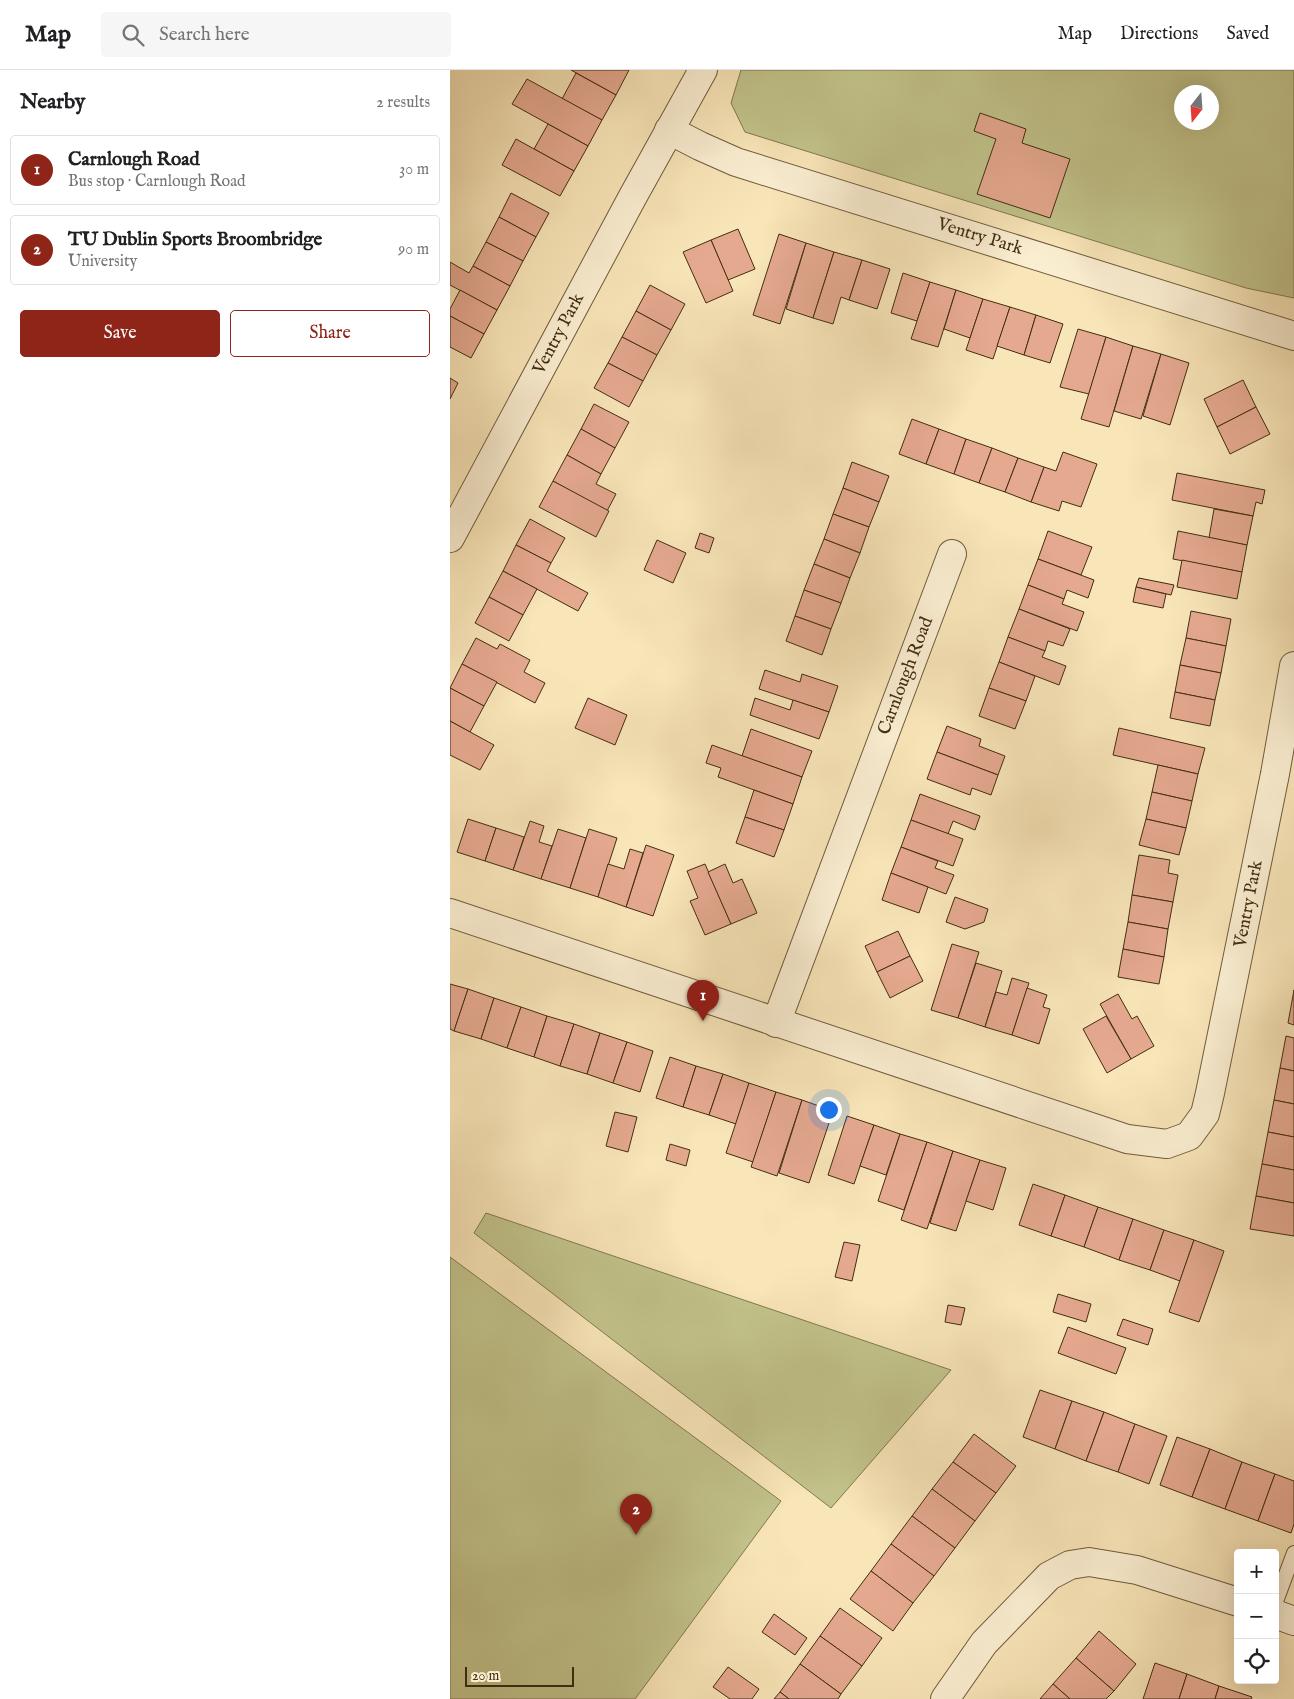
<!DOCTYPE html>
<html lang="en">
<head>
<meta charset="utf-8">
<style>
	:root { --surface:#fff; --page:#f6f6f6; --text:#202124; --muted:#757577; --line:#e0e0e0; --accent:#8f2418 }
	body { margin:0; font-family:"IM FELL English",serif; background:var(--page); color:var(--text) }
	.controls { position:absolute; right:15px; bottom:15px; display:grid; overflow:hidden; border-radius:5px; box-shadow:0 5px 20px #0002 }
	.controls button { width:45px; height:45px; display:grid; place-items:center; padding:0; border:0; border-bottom:1px solid var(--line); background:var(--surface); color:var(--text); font:25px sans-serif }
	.compass { position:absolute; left:724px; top:15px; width:45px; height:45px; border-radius:50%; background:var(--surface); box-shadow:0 5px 20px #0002; rotate:197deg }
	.scale { position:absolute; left:15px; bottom:12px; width:109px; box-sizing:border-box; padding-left:5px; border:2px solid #432d12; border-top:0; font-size:14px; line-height:18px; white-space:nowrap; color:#432d12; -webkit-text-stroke:4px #faeed1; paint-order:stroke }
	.you { position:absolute; left:378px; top:1039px; width:18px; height:18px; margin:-12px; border:4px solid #fff; border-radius:50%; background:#1a73e8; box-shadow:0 0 0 8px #1a73e833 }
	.badge { display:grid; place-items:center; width:32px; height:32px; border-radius:50%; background:var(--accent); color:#fff; font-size:16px; font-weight:700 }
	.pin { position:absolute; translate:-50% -41px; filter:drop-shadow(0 1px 2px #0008) }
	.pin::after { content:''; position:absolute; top:26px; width:18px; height:15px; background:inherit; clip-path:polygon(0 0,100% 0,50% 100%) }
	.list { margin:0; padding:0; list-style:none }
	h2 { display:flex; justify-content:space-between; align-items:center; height:65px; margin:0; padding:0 20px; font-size:21px }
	h2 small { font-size:16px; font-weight:400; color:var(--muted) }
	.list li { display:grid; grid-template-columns:32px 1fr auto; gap:15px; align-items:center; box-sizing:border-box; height:70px; margin:0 10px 10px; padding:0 10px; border:1px solid var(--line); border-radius:5px }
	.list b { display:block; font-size:19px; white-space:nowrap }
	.list p { margin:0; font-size:16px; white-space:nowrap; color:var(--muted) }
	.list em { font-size:16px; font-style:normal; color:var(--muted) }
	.actions { display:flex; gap:10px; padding:15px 20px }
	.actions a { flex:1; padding:11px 0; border:1px solid var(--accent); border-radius:5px; text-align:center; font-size:18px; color:var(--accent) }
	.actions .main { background:var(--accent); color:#fff }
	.icon { flex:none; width:28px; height:28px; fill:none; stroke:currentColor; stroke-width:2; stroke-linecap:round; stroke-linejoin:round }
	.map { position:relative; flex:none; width:844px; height:1629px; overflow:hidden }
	header { display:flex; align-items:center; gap:30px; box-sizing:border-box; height:70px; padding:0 25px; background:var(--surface); border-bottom:1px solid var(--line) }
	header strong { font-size:24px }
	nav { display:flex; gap:28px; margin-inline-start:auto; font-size:18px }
	.search { width:350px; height:45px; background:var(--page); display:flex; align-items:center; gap:12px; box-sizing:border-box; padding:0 18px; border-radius:5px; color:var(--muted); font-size:19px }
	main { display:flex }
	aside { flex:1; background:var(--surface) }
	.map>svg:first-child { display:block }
	.green { fill:#c2c38b; stroke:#82784e; fill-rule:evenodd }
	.building { fill:#e5a990; stroke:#432d12 }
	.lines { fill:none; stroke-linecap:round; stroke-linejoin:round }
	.lane-casing { stroke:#705b3c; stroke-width:16 }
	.street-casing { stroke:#705b3c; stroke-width:30 }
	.lane { stroke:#faeed1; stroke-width:14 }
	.street { stroke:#faeed1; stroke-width:28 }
	.labels { text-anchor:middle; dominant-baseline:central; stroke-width:4; stroke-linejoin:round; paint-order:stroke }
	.street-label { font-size:18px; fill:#432d12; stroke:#faeed1 }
</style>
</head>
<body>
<header>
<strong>Map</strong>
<div class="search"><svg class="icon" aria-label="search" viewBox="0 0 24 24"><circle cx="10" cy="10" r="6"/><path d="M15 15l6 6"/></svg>Search here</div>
<nav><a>Map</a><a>Directions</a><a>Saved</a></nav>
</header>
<main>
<aside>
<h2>Nearby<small>2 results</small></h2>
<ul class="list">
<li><span class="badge">1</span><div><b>Carnlough Road</b><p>Bus stop · Carnlough Road</p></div><em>30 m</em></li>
<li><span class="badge">2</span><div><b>TU Dublin Sports Broombridge</b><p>University</p></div><em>90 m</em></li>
</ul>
<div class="actions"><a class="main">Save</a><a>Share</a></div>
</aside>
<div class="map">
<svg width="844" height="1629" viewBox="0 0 844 1629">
	<rect width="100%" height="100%" fill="#f8e5b8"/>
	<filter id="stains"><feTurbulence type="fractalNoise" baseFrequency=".004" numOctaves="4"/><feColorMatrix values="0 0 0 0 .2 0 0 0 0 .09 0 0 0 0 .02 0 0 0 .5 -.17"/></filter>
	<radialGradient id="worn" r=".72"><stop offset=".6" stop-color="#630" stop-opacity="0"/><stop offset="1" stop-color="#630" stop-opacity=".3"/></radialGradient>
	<g class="green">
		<path d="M291,0H844V228L796,218L295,62L281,33ZM732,22H762V52H732Z"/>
		<polygon points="36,1143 501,1300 381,1438 24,1163"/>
		<polygon points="0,1187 331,1431 185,1629 0,1629"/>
	</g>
	<g class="building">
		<polygon points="121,0 179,0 166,25"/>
		<polygon points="126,3 166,25 152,50 112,29"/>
		<polygon points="77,9 152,50 138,76 62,34"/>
		<polygon points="530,43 576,59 572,73 620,89 600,148 527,124 546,69 524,61"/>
		<polygon points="98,54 138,76 124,101 84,79"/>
		<polygon points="66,69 124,101 110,126 52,95"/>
		<polygon points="61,123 99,143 86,167 49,147"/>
		<polygon points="49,147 86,167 73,191 36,172"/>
		<polygon points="288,159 305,199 278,210 261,170"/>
		<polygon points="329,164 356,173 330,254 303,245"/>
		<polygon points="261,170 283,221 256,233 233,182"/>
		<polygon points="36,172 73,191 60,216 23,196"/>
		<polygon points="356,173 384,182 363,248 336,239"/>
		<polygon points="384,182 412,190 399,230 391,227 383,254 363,248"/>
		<polygon points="412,190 440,199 427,239 399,230"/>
		<polygon points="0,192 19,203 23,196 60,216 47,240 0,215"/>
		<polygon points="453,203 480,212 467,251 441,243"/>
		<polygon points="480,212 506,220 488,277 461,269"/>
		<polygon points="200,215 235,234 221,260 186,241"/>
		<polygon points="10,220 47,240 34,264 0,246 0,239"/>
		<polygon points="506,220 533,229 520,268 494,259"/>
		<polygon points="533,229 560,237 543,289 516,280"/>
		<polygon points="560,237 586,245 574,285 547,276"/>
		<polygon points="186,241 221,260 207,285 172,267"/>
		<polygon points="586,245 613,254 600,293 574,285"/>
		<polygon points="0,246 34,264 21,288 0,277"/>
		<polygon points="628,259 656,267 639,324 610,317"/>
		<polygon points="172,267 207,285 193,311 158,293"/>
		<polygon points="656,267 683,276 659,357 631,349"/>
		<polygon points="683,276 711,284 691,349 664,341"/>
		<polygon points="711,284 739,293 720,355 693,346"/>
		<polygon points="158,293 193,311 179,337 144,318"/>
		<polygon points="0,308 8,313 0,329"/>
		<polygon points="793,310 806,337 767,357 754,329"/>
		<polygon points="144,334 179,352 165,378 131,359"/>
		<polygon points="806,337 820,364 780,384 767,357"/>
		<polygon points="462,349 489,359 476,394 449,384"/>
		<polygon points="131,359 165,378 151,404 117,385"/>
		<polygon points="489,359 516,369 504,404 476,394"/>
		<polygon points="516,369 542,378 529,413 504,404"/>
		<polygon points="542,378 568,388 555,422 529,413"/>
		<polygon points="613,382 647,394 631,437 612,431 609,441 581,432 594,397 606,401"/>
		<polygon points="117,385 151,404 146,414 166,424 157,441 103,411"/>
		<polygon points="568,388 594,397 581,432 555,422"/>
		<polygon points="402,392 439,406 429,432 393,418"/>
		<polygon points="727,403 815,420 812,434 806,432 803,446 722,430"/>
		<polygon points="103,411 159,441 146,467 89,437"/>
		<polygon points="393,418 429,432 419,457 383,444"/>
		<polygon points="764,439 803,446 797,475 759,468"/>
		<polygon points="383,444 419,457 410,483 374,469"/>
		<polygon points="80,449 115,468 101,493 66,475"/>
		<polygon points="598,461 642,477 631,505 588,489"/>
		<polygon points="728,461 797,475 792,502 723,489"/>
		<polygon points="250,463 264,468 259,483 245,478"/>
		<polygon points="374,469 410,483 400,508 364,494"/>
		<polygon points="207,470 236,483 223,513 194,500"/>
		<polygon points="66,475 101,493 97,501 138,523 128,541 53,501"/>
		<polygon points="588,489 644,510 638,528 617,520 614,529 578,515"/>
		<polygon points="732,490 792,502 787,529 727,517"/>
		<polygon points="364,494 400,508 391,533 354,520"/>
		<polygon points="53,501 87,519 73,545 39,527"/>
		<polygon points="689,508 724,515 721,525 686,517"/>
		<polygon points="578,515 614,529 612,534 634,542 627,561 569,539"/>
		<polygon points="686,517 716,524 713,538 683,532"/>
		<polygon points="354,520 391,533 381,559 345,546"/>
		<polygon points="39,527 73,545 59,571 25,553"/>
		<polygon points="569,539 620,559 613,576 598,571 595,581 558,567"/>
		<polygon points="741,541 781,549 776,576 736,568"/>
		<polygon points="345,546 381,559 372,585 336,571"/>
		<polygon points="558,567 595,581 592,587 616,596 609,615 549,592"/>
		<polygon points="26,568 47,579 50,574 80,590 74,602 95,613 85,633 12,594"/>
		<polygon points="736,568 776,576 771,603 730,595"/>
		<polygon points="549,592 585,606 576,631 539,618"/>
		<polygon points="12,594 47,612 34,636 0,618"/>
		<polygon points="730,595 771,603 765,630 725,622"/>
		<polygon points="315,600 350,612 352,604 388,616 379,642 309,619"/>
		<polygon points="0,618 34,636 20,662 0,651"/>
		<polygon points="539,618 576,631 565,659 529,646"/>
		<polygon points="725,622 765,630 760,656 720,648"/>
		<polygon points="138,628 177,645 165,675 125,658"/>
		<polygon points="305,628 340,640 343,630 379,642 369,669 300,645"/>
		<polygon points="0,651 44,675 30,700 0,685"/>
		<polygon points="497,656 531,669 529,676 555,686 548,705 487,682"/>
		<polygon points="669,658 755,678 748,704 663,685"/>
		<polygon points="301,659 362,681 352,707 292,686"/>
		<polygon points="262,675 352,707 343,734 268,707 271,698 256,693"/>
		<polygon points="487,682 548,705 541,725 522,718 520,725 477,709"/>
		<polygon points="708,695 748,704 742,731 702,722"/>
		<polygon points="304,720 343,734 334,760 295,747"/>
		<polygon points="702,722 742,731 736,758 696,749"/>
		<polygon points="470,724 530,746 525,760 503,751 498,764 461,750"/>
		<polygon points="295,747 334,760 324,787 286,773"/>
		<polygon points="18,749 46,758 35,791 7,782"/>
		<polygon points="696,749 736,758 729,785 689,775"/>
		<polygon points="461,750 513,769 503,796 451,777"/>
		<polygon points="80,751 94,756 89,772 102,776 91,809 63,800"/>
		<polygon points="46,758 74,767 63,800 35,791"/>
		<polygon points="108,759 136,768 120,818 91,809"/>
		<polygon points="139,759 167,768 148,827 120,818"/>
		<polygon points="196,775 224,785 203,846 176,837"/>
		<polygon points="451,777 488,791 485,798 504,805 496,824 441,803"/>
		<polygon points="180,779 193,783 176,837 148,827 158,794 174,799"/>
		<polygon points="689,785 720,790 718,803 728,805 723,832 682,825"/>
		<polygon points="255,794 281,854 255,865 240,831 248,828 237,801"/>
		<polygon points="275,794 283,813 292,809 307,843 281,854 258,802"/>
		<polygon points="441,803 478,817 469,843 432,830"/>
		<polygon points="682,825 723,832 718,859 678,852"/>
		<polygon points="505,827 538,839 534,852 515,859 496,852"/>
		<polygon points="678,852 718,859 714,887 673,879"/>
		<polygon points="448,861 460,886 427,902 415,876"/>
		<polygon points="502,874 529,882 508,948 481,940"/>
		<polygon points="673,879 714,887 709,914 668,907"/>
		<polygon points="460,886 473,911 440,928 427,902"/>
		<polygon points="526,893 552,901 535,957 508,948"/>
		<polygon points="562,908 579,913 562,965 535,957 546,922 557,925"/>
		<polygon points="0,914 18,919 4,961 0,959"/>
		<polygon points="577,918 597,925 593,937 600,939 589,974 562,965"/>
		<polygon points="18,919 44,928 31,969 4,961"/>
		<polygon points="844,920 844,955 838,953"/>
		<polygon points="668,924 682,949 687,946 704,976 681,989 650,934"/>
		<polygon points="44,928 71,937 57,978 31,969"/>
		<polygon points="71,937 97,946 84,987 57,978"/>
		<polygon points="97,946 124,954 110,996 84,987"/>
		<polygon points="656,946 681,989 657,1003 633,959"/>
		<polygon points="124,954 150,963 137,1004 110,996"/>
		<polygon points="150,963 177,972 163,1013 137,1004"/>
		<polygon points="836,966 844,968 844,1001 830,998"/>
		<polygon points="177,972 203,981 190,1022 163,1013"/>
		<polygon points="220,987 246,996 233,1037 206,1028"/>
		<polygon points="246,996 273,1004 259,1045 233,1037"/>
		<polygon points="830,998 844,1001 844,1034 824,1030"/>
		<polygon points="273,1004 299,1013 286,1054 259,1045"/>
		<polygon points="299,1013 326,1022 303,1092 276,1083"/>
		<polygon points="326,1022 352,1030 327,1106 301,1097"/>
		<polygon points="352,1030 383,1041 359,1113 329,1103"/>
		<polygon points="824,1030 844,1034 844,1067 818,1062"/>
		<polygon points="165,1042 187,1047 178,1082 156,1076"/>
		<polygon points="397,1046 424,1055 404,1114 378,1105"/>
		<polygon points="424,1055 450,1064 436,1105 410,1096"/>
		<polygon points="818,1062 844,1067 844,1100 812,1094"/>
		<polygon points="450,1064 477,1072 454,1140 428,1131"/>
		<polygon points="477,1072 503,1081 477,1159 451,1150"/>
		<polygon points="220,1074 240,1080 236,1096 216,1090"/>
		<polygon points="503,1081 530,1090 506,1161 480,1153"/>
		<polygon points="530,1090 556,1098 543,1140 516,1131"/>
		<polygon points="812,1094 844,1100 844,1133 806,1126"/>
		<polygon points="583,1114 615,1125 601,1166 569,1155"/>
		<polygon points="615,1125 648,1137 634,1177 601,1166"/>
		<polygon points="806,1126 844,1133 844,1166 800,1159"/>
		<polygon points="648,1137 683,1149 669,1190 634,1177"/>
		<polygon points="683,1149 714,1160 700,1200 669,1190"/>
		<polygon points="714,1160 744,1170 730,1211 700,1200"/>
		<polygon points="744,1170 774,1181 749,1252 719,1242"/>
		<polygon points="394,1172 410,1175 402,1211 385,1207"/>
		<polygon points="608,1224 641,1234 636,1252 603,1242"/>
		<polygon points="498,1235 515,1238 511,1255 495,1252"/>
		<polygon points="673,1249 703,1259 698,1275 667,1265"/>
		<polygon points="618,1257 676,1278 666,1304 608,1283"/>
		<polygon points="590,1320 622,1331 605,1379 573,1367"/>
		<polygon points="622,1331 654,1342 636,1391 605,1379"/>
		<polygon points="654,1342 685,1354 668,1402 636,1391"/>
		<polygon points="685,1354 717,1366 699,1414 668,1402"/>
		<polygon points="524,1364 566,1396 546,1423 503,1392"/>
		<polygon points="727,1367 760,1379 742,1427 710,1415"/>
		<polygon points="760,1379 792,1392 775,1439 742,1427"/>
		<polygon points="503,1392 546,1423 525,1451 482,1419"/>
		<polygon points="792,1392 825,1404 808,1451 775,1439"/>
		<polygon points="825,1404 844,1411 844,1454 841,1463 808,1451"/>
		<polygon points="482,1419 525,1451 505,1478 462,1446"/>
		<polygon points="462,1446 505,1478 484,1506 441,1474"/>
		<polygon points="441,1474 484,1506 463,1533 421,1501"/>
		<polygon points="421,1501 463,1533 443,1561 400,1529"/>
		<polygon points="390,1538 432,1568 412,1596 370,1566"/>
		<polygon points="324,1544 357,1568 345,1585 312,1562"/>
		<polygon points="649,1561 686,1594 664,1621 626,1588"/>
		<polygon points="370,1566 412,1596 391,1624 350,1594"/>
		<polygon points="626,1588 664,1621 656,1629 620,1629 603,1614"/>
		<polygon points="705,1593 737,1604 729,1629 693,1629"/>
		<polygon points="350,1594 391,1624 388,1629 339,1629 330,1622"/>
		<polygon points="278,1597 309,1619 302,1629 280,1629 263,1617"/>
		<polygon points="737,1604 769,1616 765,1629 729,1629"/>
		<polygon points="603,1614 620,1629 590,1629"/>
		<polygon points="769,1616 802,1627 801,1629 765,1629"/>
		<polygon points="330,1622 339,1629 324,1629"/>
	</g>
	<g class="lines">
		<defs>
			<polyline id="lane" points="825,1534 844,1483"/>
			<g id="street">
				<polyline points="219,60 250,76 286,92 844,266"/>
				<polyline points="0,468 182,128 253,0"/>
				<polyline points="0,843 677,1069 717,1074 739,1066 755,1044 760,1023 825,704 844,596"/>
				<polyline points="326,953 502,484"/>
				<polyline points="825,1544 844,1551"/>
				<polyline points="495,1629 534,1573 599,1506 620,1495 639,1492 687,1500 788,1532"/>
			</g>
		</defs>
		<use href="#lane" class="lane-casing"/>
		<use href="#street" class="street-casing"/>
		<use href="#lane" class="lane"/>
		<use href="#street" class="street"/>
	</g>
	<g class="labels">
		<g class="street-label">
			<text transform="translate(530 167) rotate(17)">Ventry Park</text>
			<text transform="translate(109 264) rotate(-62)">Ventry Park</text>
			<text transform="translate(456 606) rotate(-69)">Carnlough Road</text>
			<text transform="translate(799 834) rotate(-79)">Ventry Park</text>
		</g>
	</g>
	<rect width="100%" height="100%" filter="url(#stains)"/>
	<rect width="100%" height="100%" fill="url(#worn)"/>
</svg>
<div class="controls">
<button>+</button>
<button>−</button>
<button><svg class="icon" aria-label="locate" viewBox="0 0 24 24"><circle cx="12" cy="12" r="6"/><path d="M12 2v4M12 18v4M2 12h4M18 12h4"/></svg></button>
</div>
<svg class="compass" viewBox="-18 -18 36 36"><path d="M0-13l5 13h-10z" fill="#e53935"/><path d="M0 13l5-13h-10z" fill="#757577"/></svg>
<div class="scale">20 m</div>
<div class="you"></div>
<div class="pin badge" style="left:253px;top:951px">1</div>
<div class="pin badge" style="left:186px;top:1465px">2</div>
</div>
</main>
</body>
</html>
